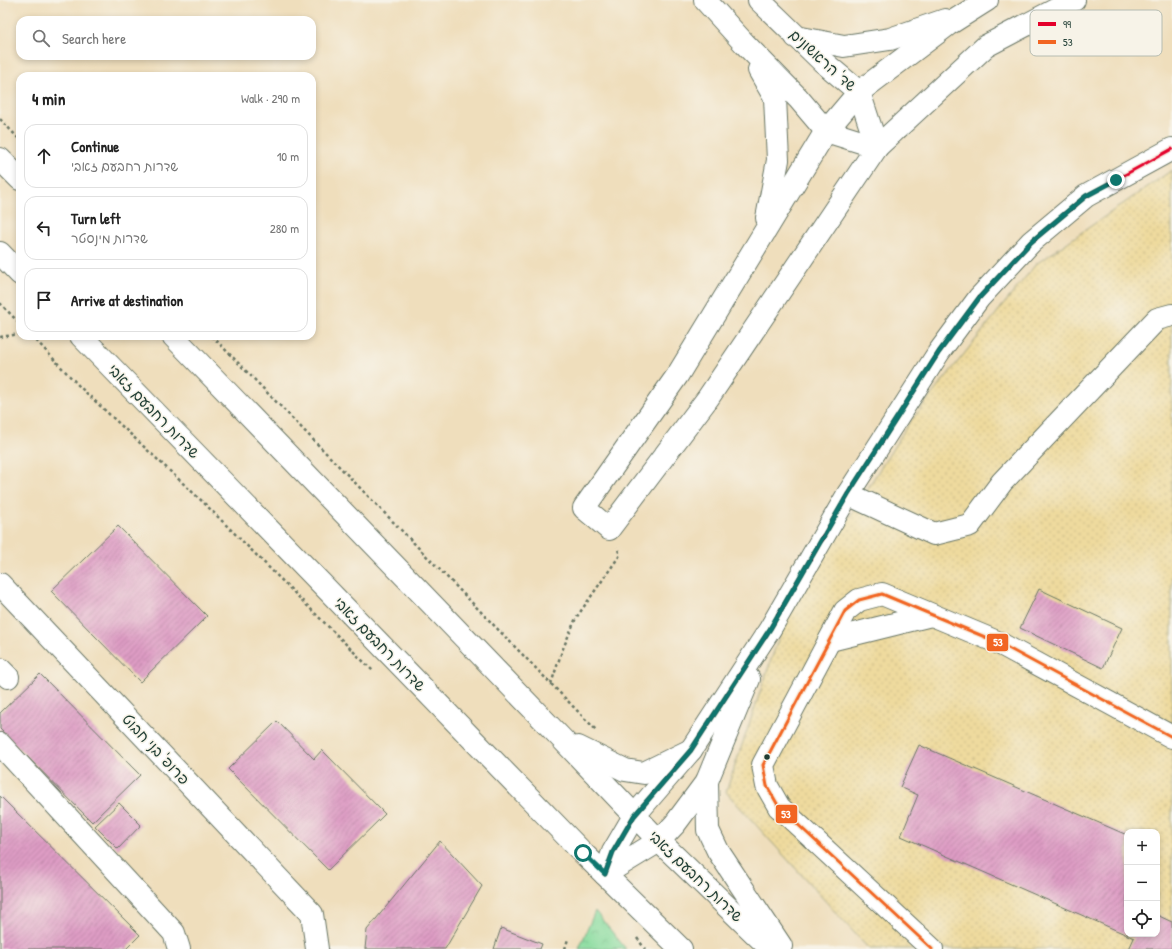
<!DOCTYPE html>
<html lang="en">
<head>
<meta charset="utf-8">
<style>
	:root { --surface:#fff; --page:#f2f2f2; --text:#222; --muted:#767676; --line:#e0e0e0 }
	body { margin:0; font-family:"Patrick Hand","Playpen Sans Hebrew",sans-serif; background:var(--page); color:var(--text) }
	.controls { position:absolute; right:12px; bottom:12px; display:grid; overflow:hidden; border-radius:8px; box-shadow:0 2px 6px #0003 }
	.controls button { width:36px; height:36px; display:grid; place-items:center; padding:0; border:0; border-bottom:1px solid var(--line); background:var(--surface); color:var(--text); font:20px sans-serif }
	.stop { position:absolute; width:12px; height:12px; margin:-9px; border:3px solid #0f766e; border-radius:50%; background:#fff }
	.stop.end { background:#0f766e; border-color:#fff; box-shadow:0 1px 4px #0008 }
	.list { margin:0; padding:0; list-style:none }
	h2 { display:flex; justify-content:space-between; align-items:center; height:52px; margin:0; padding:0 16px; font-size:17px }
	h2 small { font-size:13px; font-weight:400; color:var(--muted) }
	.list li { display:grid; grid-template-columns:26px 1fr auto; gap:12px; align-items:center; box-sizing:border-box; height:64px; margin:0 8px 8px; padding:0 8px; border:1px solid var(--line); border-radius:12px }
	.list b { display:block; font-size:15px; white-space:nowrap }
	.list p { margin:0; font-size:13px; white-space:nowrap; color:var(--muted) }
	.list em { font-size:13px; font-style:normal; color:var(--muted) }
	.icon { flex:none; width:22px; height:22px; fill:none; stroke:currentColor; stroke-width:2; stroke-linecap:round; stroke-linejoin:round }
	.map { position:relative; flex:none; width:1172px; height:949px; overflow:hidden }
	.search { position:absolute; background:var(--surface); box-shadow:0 2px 6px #0003; left:16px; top:16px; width:300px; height:44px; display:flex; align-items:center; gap:10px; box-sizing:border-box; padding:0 14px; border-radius:12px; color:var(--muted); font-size:15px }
	.panel { position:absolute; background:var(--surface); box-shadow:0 2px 6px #0003; left:16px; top:72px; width:300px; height:268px; border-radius:12px }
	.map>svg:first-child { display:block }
	.sand { fill:url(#sand-dots); stroke:#868c69; fill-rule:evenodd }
	.park { fill:url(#park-crowns); stroke:#538c69 }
	.building { fill:url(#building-hatch) }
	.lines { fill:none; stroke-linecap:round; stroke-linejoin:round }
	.minor-casing { stroke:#687564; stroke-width:24 }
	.major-casing { stroke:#687564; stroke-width:24 }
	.path { stroke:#687564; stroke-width:2.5; stroke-dasharray:3 3; stroke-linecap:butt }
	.minor { stroke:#fff; stroke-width:22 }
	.major { stroke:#fff; stroke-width:22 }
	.bus-1-casing { stroke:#f7f3e8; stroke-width:6 }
	.bus-2-casing { stroke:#f7f3e8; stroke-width:6 }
	.bus-1 { stroke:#e4002b; stroke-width:3 }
	.bus-2 { stroke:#f26522; stroke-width:3 }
	.route { stroke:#0f766e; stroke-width:5 }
	.bus-dot { fill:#1f3d34; stroke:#f7f3e8; stroke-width:1.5 }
	.labels { text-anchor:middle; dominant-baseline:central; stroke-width:3; stroke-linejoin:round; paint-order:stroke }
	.street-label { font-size:15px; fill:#1f3d34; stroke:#f7f3e8 }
	.key { fill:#f7f3e8; stroke:#b6bcb2; stroke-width:1 }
	.key-label { font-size:11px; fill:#1f3d34 }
	.line-badge { stroke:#f7f3e8; stroke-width:1.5 }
	.badge-label { font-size:11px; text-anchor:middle; font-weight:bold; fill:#fff }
</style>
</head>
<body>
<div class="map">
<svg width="1172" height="949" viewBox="0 0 1172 949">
	<defs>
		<pattern id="sand-dots" width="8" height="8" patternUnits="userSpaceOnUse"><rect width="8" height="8" fill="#eeda9e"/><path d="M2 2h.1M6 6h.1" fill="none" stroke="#ccbc89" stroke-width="1.8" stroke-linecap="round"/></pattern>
		<pattern id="park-crowns" width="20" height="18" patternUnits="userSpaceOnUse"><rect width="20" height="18" fill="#87dc9e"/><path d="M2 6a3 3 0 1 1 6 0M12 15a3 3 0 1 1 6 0" fill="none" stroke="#6eb482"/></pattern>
		<pattern id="building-hatch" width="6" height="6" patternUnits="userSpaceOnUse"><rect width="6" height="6" fill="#de9cc4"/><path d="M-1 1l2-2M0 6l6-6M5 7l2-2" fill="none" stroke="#b380a0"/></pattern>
	</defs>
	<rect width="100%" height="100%" fill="#f7f3e8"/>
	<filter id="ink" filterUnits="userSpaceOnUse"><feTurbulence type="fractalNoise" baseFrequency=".025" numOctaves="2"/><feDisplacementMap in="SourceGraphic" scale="8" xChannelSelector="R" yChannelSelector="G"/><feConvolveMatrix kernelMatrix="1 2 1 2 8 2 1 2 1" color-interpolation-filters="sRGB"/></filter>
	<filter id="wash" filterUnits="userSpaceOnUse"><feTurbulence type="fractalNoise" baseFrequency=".012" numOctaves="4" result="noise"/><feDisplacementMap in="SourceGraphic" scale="16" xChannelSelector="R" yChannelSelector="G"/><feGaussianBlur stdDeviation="0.9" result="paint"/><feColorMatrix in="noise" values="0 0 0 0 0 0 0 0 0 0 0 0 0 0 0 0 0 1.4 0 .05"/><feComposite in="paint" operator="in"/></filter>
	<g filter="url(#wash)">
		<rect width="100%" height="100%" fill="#efdebc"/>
		<path class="sand" d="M1172,170V949H869L726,792L785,619L909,423L1036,264ZM1127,832H1157V934H1127Z"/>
		<polygon class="park" points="595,911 626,949 579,949"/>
		<g id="blocks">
			<g class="building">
				<polygon points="118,526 207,616 140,682 51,591"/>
				<polygon points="1039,589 1122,628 1103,668 1020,628"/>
				<polygon points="40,674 140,775 92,822 0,729 0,713"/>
				<polygon points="277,721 314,759 322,750 385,814 328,870 228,769"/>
				<polygon points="919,745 1127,835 1127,934 1157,934 1157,915 1172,922 1172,949 1129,949 1134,938 901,836 918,795 900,787"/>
				<polygon points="0,796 140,935 126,949 0,949"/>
				<polygon points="119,803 141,825 118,849 95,826"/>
				<polygon points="440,841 482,886 445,949 365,949 367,930"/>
				<polygon points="501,928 542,944 540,949 494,949"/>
			</g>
		</g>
	</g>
	<g filter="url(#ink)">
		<use href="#blocks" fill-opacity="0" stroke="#687564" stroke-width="1"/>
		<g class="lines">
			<defs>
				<g id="minor">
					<polyline points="705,0 744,43 798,98 826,131 877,147"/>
					<polyline points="759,0 822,61 859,92 877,147"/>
					<polyline points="987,0 949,24 859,92 826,131 677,376 584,508 609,529 708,398 877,147 986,46 1074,0"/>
					<polyline points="796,37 844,46 890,39 945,20"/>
					<polyline points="759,70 775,98 778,160 767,218"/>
					<polyline points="848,494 934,534 970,525 1002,482 1157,319 1172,315"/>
					<polyline points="0,584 312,914 317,949"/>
					<polyline points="830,640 931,615"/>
					<polyline points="0,669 8,677"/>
					<polyline points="0,744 174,933 179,949"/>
					<polyline points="605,874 613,852 634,816 691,750 770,629 848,494 939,352 979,298 1031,242 1086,196 1172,149"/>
					<polyline points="605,874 659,841 675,824 707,781 749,679"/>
					<polyline points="932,949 779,807 767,786 763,765 845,611 859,600 882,594 997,642 1172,737"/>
				</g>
				<g id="major">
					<polyline points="0,159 20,179"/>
					<polyline points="0,253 20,274"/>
					<polyline points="81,336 583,853 681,949"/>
					<polyline points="173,336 562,739 659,841 771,949"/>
					<polyline points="578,747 625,770 644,773 691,750"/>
					<polyline points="707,781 708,830 718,851 781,946"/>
				</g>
			</defs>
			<use href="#minor" class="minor-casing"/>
			<use href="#major" class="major-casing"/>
			<g class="path">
				<polyline points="0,119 20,140"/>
				<polyline points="0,303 20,324"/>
				<polyline points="32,336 80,387 203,502 374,672"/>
				<polyline points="212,336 597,731"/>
				<polyline points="0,337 20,334"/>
				<polyline points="551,684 562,651 576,618 620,555 617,547"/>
				<polyline points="637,938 645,949"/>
				<polyline points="565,949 568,939"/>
			</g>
			<use href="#minor" class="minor"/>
			<use href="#major" class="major"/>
			<defs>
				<polyline id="bus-1" points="605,874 613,852 634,816 691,750 770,629 848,494 939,352 979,298 1031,242 1086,196 1172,149"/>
				<polyline id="bus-2" points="932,949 779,807 767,786 763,765 845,611 859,600 882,594 997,642 1172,737"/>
			</defs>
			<use href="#bus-1" class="bus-1-casing"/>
			<use href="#bus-2" class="bus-2-casing"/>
			<use href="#bus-1" class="bus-1"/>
			<use href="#bus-2" class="bus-2"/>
		</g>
	</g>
	<g class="lines" filter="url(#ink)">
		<polyline class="route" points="583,853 605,874 613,852 634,816 691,750 770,629 848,494 939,352 979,298 1031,242 1086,196 1116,180"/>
	</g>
	<circle class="bus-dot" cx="767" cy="757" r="3.5"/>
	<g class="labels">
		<g class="street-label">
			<text transform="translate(823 60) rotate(42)">שד' הראשונים</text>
			<text transform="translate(154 411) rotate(46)">שדרות רחבעם זאבי</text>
			<text transform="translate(380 644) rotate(46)">שדרות רחבעם זאבי</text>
			<text transform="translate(156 749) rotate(47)">פרופ' בני חבוט</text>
			<text transform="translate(696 876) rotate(44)">שדרות רחבעם זאבי</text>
		</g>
	</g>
	<rect x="1030" y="10" width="132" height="46" rx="6" class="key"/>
	<rect x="1038" y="22" width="18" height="4" fill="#e4002b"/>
	<rect x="1038" y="40" width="18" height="4" fill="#f26522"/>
	<g class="key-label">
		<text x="1063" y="28">99</text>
		<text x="1063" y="46">53</text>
	</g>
	<g class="line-badge">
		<rect x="986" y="633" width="23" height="19" rx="4" fill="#f26522"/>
		<rect x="775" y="804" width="23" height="20" rx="4" fill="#f26522"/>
	</g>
	<g class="badge-label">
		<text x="998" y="646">53</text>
		<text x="786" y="818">53</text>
	</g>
</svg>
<div class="controls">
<button>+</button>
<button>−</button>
<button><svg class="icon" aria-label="locate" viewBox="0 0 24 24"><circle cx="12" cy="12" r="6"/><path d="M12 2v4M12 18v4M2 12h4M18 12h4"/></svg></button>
</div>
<div class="stop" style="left:583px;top:853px"></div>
<div class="stop end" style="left:1116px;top:180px"></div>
<div class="search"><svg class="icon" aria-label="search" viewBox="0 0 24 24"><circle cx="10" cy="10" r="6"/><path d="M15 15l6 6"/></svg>Search here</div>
<section class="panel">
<h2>4 min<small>Walk · 290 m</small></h2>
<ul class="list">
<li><svg class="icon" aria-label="ahead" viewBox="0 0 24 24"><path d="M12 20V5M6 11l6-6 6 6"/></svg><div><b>Continue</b><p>שדרות רחבעם זאבי</p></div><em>10 m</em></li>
<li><svg class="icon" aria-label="left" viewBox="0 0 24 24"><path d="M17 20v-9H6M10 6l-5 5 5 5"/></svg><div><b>Turn left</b><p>שדרות מינסטר</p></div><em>280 m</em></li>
<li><svg class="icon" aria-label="arrive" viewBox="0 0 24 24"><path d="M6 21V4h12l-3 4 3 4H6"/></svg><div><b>Arrive at destination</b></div></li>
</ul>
</section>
</div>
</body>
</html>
